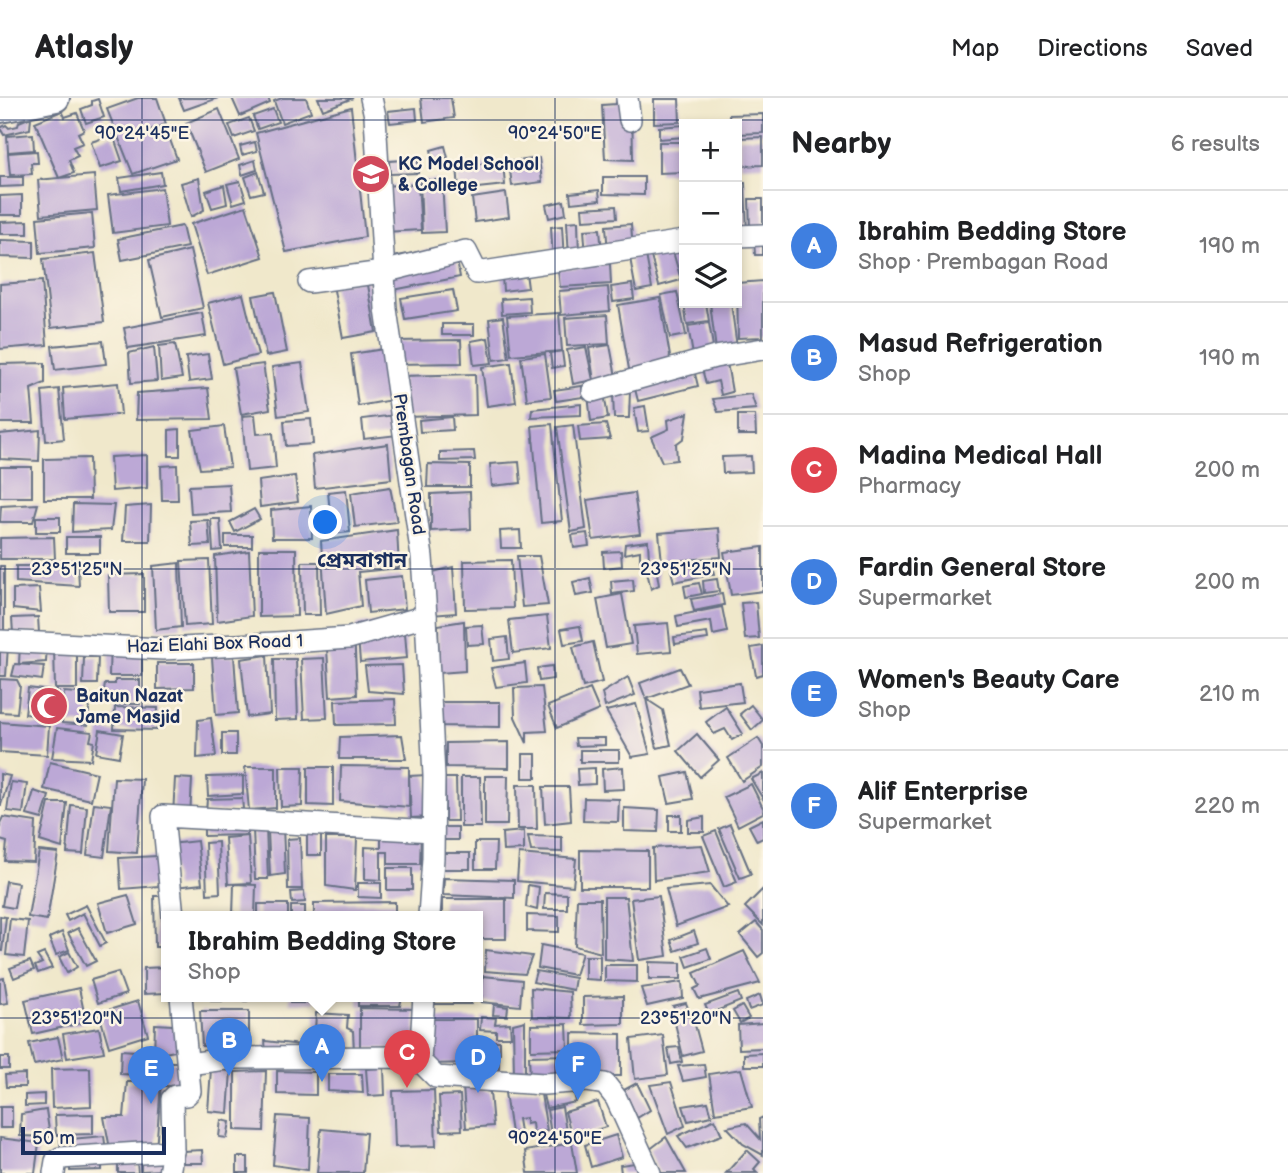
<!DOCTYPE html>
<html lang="en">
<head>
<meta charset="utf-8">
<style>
	:root { --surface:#fff; --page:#f2f2f2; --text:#202124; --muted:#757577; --line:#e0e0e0; --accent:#d1495b }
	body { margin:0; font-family:"Balsamiq Sans","Noto Sans Bengali",sans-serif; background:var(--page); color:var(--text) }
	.controls { position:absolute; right:21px; top:21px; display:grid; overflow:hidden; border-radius:0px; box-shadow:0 4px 10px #0003 }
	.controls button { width:63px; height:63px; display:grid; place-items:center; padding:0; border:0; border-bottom:2px solid var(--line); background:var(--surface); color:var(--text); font:35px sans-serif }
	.scale { position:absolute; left:21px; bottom:18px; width:145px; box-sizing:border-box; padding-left:7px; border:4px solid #1b2f5e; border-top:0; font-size:19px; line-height:24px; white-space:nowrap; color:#1b2f5e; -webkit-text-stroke:5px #fcf5e5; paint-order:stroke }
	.you { position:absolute; left:326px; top:425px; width:24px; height:24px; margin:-18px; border:5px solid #fff; border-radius:50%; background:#1a73e8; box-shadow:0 0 0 10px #1a73e833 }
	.badge { display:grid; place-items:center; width:46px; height:46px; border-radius:50%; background:var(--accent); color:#fff; font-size:23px; font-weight:700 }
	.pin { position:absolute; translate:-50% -58px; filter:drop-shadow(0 2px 4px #0008) }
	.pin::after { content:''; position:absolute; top:37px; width:24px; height:21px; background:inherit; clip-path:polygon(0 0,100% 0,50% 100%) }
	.popup { position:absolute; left:161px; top:813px; width:322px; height:91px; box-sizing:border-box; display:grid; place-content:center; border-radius:0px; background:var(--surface); filter:drop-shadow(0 2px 5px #0005); font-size:23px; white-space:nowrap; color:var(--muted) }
	.popup b { font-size:26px; color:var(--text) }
	.popup::after { content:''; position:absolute; left:50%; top:100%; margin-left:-14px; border:14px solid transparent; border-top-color:var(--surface) }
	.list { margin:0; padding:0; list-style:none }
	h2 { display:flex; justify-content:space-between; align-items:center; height:91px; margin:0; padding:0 28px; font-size:30px }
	h2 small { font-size:23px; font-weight:400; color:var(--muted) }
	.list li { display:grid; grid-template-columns:46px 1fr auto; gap:21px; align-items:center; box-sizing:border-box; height:112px; padding:0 28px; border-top:2px solid var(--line) }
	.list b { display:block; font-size:26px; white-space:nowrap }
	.list p { margin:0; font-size:23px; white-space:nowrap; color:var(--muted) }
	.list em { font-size:23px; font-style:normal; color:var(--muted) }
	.icon { flex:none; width:38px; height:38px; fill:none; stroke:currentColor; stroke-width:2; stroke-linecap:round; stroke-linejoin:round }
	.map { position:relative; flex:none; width:763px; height:1075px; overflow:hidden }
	header { display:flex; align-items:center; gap:42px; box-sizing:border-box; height:98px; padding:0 35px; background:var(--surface); border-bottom:2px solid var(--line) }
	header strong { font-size:33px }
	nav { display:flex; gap:38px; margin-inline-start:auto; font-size:24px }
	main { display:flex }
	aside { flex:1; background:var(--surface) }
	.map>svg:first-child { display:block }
	.building { fill:#bca8d6 }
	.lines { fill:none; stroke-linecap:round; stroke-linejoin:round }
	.minor-casing { stroke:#667084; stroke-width:24 }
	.tertiary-casing { stroke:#667084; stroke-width:30 }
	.minor { stroke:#fff; stroke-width:21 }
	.tertiary { stroke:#fff; stroke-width:26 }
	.ticks { fill:none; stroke:#1b2f5e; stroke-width:2; stroke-opacity:0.45 }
	.labels { text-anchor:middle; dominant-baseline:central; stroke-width:5; stroke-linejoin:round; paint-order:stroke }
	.poi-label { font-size:18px; font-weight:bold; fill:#1b2f5e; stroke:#fcf5e5; text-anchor:start }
	.street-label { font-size:18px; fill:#1b2f5e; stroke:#fcf5e5 }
	.quarter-label { font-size:21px; font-weight:bold; fill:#1b2f5e; stroke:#fcf5e5 }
	.ticks-label { font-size:18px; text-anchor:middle; fill:#1b2f5e; stroke:#fcf5e5; stroke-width:5; stroke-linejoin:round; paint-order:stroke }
</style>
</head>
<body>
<header>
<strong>Atlasly</strong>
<nav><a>Map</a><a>Directions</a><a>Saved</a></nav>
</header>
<main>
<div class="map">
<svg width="763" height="1075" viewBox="0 0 763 1075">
	<rect width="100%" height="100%" fill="#fcf5e5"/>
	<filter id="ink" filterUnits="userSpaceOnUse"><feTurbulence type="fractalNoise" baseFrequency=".0143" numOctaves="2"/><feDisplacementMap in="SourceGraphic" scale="14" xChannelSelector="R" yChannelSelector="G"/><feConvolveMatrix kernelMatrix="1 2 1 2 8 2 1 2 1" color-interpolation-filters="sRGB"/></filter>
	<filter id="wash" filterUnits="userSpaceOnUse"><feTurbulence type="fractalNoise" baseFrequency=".00686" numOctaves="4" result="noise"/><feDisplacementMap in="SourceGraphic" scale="28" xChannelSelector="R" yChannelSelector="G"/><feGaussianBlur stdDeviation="1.57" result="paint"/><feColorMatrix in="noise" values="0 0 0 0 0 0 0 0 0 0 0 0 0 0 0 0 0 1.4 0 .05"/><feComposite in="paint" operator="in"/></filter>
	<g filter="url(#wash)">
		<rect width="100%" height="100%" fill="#f0e8cb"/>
		<g id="blocks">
			<g class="building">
				<polygon points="138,0 157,0 166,26 135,38 165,28 177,61 133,76 107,11"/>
				<polygon points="179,0 218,0 184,12"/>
				<polygon points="232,0 268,0 270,5 240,18"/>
				<polygon points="282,0 306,0 311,14 282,25 274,3"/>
				<polygon points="318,0 353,0 323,12"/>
				<polygon points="421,0 451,0 454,20 424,24"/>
				<polygon points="617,0 632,0 633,62 605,61 602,7 616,6"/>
				<polygon points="98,1 104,19 86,25 81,11 92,7 92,3"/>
				<polygon points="654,1 679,1 680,24 654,25"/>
				<polygon points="351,9 365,139 286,154 256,35"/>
				<polygon points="416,10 417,22 390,25 388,13"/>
				<polygon points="219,11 239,61 206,74 186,25"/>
				<polygon points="273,11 278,24 258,31 253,18"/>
				<polygon points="62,13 65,19 77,15 84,32 78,35 83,45 73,49 78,58 69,62 74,75 59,80 94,77 97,112 41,117 38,82 59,80 35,24"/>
				<polygon points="763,16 763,35 737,36 737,26 730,26 729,17"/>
				<polygon points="31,19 30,31 4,37 0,30 6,27 9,30 18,28 19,24"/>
				<polygon points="249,20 254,33 234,40 229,27"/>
				<polygon points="684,27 684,39 659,41 659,29"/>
				<polygon points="33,36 34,52 8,54 7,38"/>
				<polygon points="113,37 122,63 100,70 91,44"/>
				<polygon points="763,39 763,67 740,68 739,40"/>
				<polygon points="255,44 257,53 242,57 240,48"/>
				<polygon points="659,44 684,44 684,74 659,75"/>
				<polygon points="445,48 448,60 434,63 431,52"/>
				<polygon points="37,53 38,65 31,65 32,76 10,77 8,55"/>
				<polygon points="539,60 542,84 512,88 509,64"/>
				<polygon points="418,61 418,75 390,76 389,63"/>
				<polygon points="255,62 257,72 242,77 240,67"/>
				<polygon points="503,64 505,87 459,92 457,68"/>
				<polygon points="161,74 163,86 121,93 119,80"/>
				<polygon points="258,74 264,94 251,97 245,79"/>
				<polygon points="0,79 23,79 23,88 0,89"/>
				<polygon points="603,79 644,79 644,97 603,96"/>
				<polygon points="199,80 204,112 191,119 181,85"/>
				<polygon points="420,82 442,82 445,134 422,135"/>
				<polygon points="240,83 246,102 233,106 227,86"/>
				<polygon points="737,85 745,85 747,136 737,137"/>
				<polygon points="418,86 421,132 384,134 382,88"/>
				<polygon points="224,87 227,106 212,110 206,93"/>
				<polygon points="162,90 167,128 113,135 108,97"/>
				<polygon points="599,92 600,102 571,105 570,95"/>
				<polygon points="506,95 509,119 475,124 472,100"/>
				<polygon points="22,97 22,117 0,117 0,98"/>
				<polygon points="749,101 763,101 763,132 750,132"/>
				<polygon points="564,103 566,116 549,120 546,107"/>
				<polygon points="246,108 263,159 207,177 191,126"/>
				<polygon points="616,108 617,120 583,122 582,110"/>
				<polygon points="92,115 95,150 40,155 37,120"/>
				<polygon points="28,123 28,136 0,136 0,124"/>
				<polygon points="578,123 579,159 569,160 567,124"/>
				<polygon points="631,126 633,153 608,156 606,128"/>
				<polygon points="182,128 187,149 122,162 118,141"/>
				<polygon points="562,128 564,163 553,164 551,129"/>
				<polygon points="600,131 602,157 586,158 584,132"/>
				<polygon points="754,141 763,141 763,157 755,157"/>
				<polygon points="0,142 34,143 34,160 0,159"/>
				<polygon points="454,147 460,179 388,193 382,161"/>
				<polygon points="672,150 681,182 659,188 650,155"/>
				<polygon points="190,152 203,210 162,219 149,162"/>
				<polygon points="95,155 104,224 51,230 43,161"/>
				<polygon points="646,157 652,190 636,193 630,160"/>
				<polygon points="610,166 611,186 560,189 558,171"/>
				<polygon points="526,175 528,190 503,193 502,178"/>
				<polygon points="367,181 376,234 343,240 333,187"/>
				<polygon points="42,183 47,247 0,251 0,186"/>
				<polygon points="763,183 763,239 738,240 737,185"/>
				<polygon points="632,186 634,201 613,204 611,189"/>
				<polygon points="608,189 610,213 561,217 559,193"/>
				<polygon points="453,192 457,213 405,221 401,200"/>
				<polygon points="275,194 287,254 266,258 253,198"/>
				<polygon points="677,194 686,237 670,240 661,197"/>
				<polygon points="243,196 258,257 223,266 208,205"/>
				<polygon points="529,199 530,214 502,216 501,201"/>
				<polygon points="660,200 672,270 630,277 618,207"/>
				<polygon points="684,205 706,205 709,223 687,226"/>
				<polygon points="710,205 731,205 737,249 716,252"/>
				<polygon points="202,215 206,238 128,250 124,230"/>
				<polygon points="559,215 562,253 511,257 507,218"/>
				<polygon points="607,217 609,246 567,248 565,220"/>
				<polygon points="503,219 509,260 494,262 489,221"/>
				<polygon points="709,225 714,254 693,257 688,228"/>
				<rect x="442" y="226" width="32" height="11"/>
				<polygon points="488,240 492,265 474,267 471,243"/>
				<polygon points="461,242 462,265 395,266 395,243"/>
				<polygon points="103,243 106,266 55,272 52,248"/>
				<polygon points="175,246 182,280 161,283 159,248"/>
				<polygon points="610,247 616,279 594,283 589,250"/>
				<polygon points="154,249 157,283 131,285 129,255"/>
				<polygon points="586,249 593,282 573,286 567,252"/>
				<polygon points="384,251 392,302 358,308 351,256"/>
				<polygon points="562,253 564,268 552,270 550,255"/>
				<polygon points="208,256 212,281 189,284 186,259"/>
				<polygon points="545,256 551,299 527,302 521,259"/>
				<polygon points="726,259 732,294 721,297 718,283 706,286 701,267"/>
				<polygon points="45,265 45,285 31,291 34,325 0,325 0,266"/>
				<polygon points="302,265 309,314 278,318 272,269"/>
				<polygon points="511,265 516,304 487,308 482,269"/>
				<polygon points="263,266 270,311 241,316 233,270"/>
				<polygon points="693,268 698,288 638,303 633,283"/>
				<polygon points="475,276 476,317 404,319 402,278"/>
				<polygon points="118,285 121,316 65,321 63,290"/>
				<polygon points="582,288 583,299 556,303 554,292"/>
				<polygon points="208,290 212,321 136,322 137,295"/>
				<polygon points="59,291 64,341 46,343 42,293"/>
				<polygon points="630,293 629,320 614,320 613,295"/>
				<polygon points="604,295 608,320 591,323 588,297"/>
				<polygon points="751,296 756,311 718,314 713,301"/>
				<polygon points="581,306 581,317 531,319 532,311"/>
				<polygon points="645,308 649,333 638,334 634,310"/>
				<polygon points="688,315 684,340 676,346 677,362 662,364 651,339 669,331 668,322"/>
				<polygon points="255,317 257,336 273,335 276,370 247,373 242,318"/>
				<polygon points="395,317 398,337 364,341 362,321"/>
				<polygon points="738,317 755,317 756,337 738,337"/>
				<polygon points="452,319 453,332 420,334 419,322"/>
				<polygon points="311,321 313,346 286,348 284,323"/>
				<polygon points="552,326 562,423 541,425 532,328"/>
				<polygon points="606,326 610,341 580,343 578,328"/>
				<polygon points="573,327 586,431 571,434 557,329"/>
				<polygon points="224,328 230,369 200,371 192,332"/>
				<polygon points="180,331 180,358 169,358 169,332"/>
				<polygon points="40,332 39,363 0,361 0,336"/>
				<polygon points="388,346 391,381 315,390 312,357"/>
				<polygon points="474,353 475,362 440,363 440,354"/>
				<polygon points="147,357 147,390 112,393 110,359"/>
				<polygon points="751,358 752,374 723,375 722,359"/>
				<polygon points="89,360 90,401 44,401 44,361"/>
				<polygon points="519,364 521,385 492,388 490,366"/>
				<polygon points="428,366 470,367 470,389 427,389"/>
				<polygon points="177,367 178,402 162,402 161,368"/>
				<rect x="0" y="369" width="32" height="30"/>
				<polygon points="295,378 298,404 260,409 258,383"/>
				<polygon points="229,386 231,414 191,416 189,388"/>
				<polygon points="390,389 397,424 355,429 351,395"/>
				<polygon points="346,392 350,434 332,436 328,394"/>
				<polygon points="470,394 471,431 431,433 431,396"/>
				<polygon points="634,395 640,436 593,442 587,402"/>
				<polygon points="38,406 33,424 0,424 1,408"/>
				<polygon points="73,406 114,407 111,432 72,434"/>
				<polygon points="151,407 150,443 123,443 125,409"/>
				<polygon points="311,408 312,440 272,440 271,412"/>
				<polygon points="254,411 260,421 235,434 230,424"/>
				<rect x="36" y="419" width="24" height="15"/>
				<polygon points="211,421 220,421 222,452 213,453"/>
				<polygon points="208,422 210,447 192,448 190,423"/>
				<polygon points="719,430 721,459 662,464 659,435"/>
				<polygon points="397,432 399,470 358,474 361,508 326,516 321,443"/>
				<polygon points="520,432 521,450 501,450 500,433"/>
				<polygon points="587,435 589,448 574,450 572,437"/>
				<rect x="225" y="437" width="27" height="12"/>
				<polygon points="54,439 55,461 0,461 0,440"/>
				<rect x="66" y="439" width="34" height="16"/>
				<polygon points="648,443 649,462 640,463 640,453 624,456 625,446"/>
				<polygon points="763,449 763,493 731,497 724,454"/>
				<polygon points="259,451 296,451 297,518 259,519"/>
				<polygon points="249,453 252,518 217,523 215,458"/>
				<polygon points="621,453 622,468 604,470 603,454"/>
				<polygon points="517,458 539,458 548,507 522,509"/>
				<polygon points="209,462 212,526 185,528 181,463"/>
				<polygon points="511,462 513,510 465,511 464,463"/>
				<polygon points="655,463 659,487 651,491 645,465"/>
				<polygon points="711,463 714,476 674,484 671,472"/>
				<polygon points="302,464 319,464 320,517 303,517"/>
				<polygon points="179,465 181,529 156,532 153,468"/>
				<rect x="0" y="468" width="4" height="67"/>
				<polygon points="16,468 78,468 79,488 16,484"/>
				<polygon points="453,469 456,515 431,517 429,475"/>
				<polygon points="144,476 144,514 109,514 108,477"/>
				<polygon points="402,478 405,511 368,515 365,482"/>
				<polygon points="590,480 593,495 576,498 573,484"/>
				<polygon points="633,481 634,493 612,496 611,483"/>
				<polygon points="717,481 719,493 704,495 703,483"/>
				<polygon points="699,485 702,496 686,499 684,488"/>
				<polygon points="39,490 41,514 13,511 13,491"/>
				<polygon points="622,496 631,546 606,550 597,501"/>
				<polygon points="722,496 724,507 694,513 691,501"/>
				<polygon points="756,504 759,540 745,541 741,505"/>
				<polygon points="722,509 727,534 713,537 711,523 678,529 676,518"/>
				<polygon points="547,518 551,550 513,555 509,522"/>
				<polygon points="38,519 39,535 13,535 12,520"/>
				<polygon points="404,522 407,560 360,564 357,526"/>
				<polygon points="464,523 465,573 439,575 438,527"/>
				<polygon points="668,525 671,553 637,556 634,528"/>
				<polygon points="482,527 484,546 467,547 466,528"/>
				<polygon points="580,528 583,543 564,546 561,531"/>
				<polygon points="354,533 357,597 330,599 326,535"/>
				<polygon points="707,535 708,541 675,546 674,539"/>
				<polygon points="507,539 509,561 493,563 491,541"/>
				<polygon points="110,543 142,553 142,578 109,578"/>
				<polygon points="593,544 602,584 583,589 573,549"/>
				<polygon points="20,546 47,546 46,564 19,566"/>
				<polygon points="0,548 8,548 6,578 0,578"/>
				<polygon points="54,548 77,548 77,591 55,591"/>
				<polygon points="763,548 763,576 756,578 751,550"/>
				<polygon points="267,557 270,616 247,619 241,561"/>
				<polygon points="234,558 238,615 216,617 212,559"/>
				<polygon points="84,559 98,559 97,586 83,586"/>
				<polygon points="324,560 327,620 304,621 301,561"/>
				<polygon points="274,561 296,561 298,621 275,622"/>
				<polygon points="157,565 194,565 194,590 157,591"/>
				<polygon points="525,565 527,585 496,589 491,570"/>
				<polygon points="15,566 44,568 42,582 12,578"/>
				<polygon points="402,567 404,596 368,593 365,568"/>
				<polygon points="552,568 553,581 539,583 537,570"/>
				<polygon points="680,570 688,586 646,601 663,612 671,647 657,650 646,601 640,585"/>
				<polygon points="628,579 635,597 605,609 602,595"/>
				<polygon points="0,581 17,582 20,588 17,615 0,614"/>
				<polygon points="115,582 140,582 140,606 102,606 105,586 115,586"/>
				<polygon points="740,585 743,604 699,609 697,591"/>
				<polygon points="542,589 547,633 527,634 527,645 515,619 514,590"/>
				<polygon points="28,590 59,594 56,619 25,616"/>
				<polygon points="590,591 599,612 557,630 548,608"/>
				<polygon points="64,594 90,596 88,627 62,625"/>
				<polygon points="395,601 396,626 336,627 335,603"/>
				<polygon points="437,604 500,604 500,629 437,628"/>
				<polygon points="636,606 650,656 632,659 606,613"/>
				<polygon points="751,607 763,622 752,632 740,616"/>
				<polygon points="115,609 158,610 157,632 114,631"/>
				<polygon points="726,609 743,636 732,642 725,631 714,636 706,624"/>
				<polygon points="211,620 216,658 197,660 198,622"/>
				<polygon points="0,624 49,628 47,657 0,654"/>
				<polygon points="57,630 92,634 90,643 94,644 91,662 52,660"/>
				<polygon points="100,632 123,636 119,659 96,655"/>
				<rect x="222" y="635" width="14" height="22"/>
				<polygon points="697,636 719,662 700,679 678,653"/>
				<polygon points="402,637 406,661 339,661 340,639"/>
				<polygon points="575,640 605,640 605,647 576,648"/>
				<polygon points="758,640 763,648 763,669 742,683 728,660"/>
				<polygon points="509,644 509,670 446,669 446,645"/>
				<rect x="580" y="652" width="39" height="12"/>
				<rect x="523" y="656" width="13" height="24"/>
				<polygon points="50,664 97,675 91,702 44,691"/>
				<polygon points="341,668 409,669 409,709 340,703"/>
				<polygon points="245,669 276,669 276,710 249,712"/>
				<polygon points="280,669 303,669 302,708 281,709"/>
				<polygon points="308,669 333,669 333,708 308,707"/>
				<polygon points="623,669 624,691 603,692 602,671"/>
				<polygon points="595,670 595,686 578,687 577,671"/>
				<polygon points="687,674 693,701 669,705 663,679"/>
				<polygon points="763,675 763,701 751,681"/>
				<polygon points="0,676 10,678 1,707 0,707"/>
				<polygon points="427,677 429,719 411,720 409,678"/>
				<polygon points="243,678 243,696 208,698 207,679"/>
				<polygon points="485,678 508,678 507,727 485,727"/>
				<polygon points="461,679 480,679 481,729 461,729"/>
				<polygon points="114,680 142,681 137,755 109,753"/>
				<polygon points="175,680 192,681 190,719 173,718"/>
				<polygon points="445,680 456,680 457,723 445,723"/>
				<polygon points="11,684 27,686 23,715 7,713"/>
				<polygon points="751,686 763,710 763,715 738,728 724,699"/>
				<polygon points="517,687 536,687 537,731 518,731"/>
				<polygon points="543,689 569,689 571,723 545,726"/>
				<polygon points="34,693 49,698 42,721 27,717"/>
				<polygon points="242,700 243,711 206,714 207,701"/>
				<polygon points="584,700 619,701 618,724 583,723"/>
				<polygon points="49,705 67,705 62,750 40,743"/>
				<polygon points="94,705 111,707 104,759 87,757"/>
				<polygon points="71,707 87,709 83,756 67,755"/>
				<polygon points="624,710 659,712 658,734 624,733"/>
				<rect x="669" y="717" width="12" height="16"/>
				<polygon points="3,719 36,724 34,764 5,763 7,744 0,742 0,725"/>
				<polygon points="704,719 704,734 688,734 688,722"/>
				<polygon points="763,721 763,740 757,743 749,728"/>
				<polygon points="253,725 246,737 204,738 204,727"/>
				<polygon points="730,726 751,776 740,780 719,731"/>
				<polygon points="283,729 285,776 270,778 268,732"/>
				<rect x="440" y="729" width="18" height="13"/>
				<polygon points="266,730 268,781 255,781 253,731"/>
				<polygon points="321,732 321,757 307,757 307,733"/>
				<polygon points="524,733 524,752 503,753 502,735"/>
				<polygon points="716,733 737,784 724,789 703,738"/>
				<polygon points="381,735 421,735 420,766 388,766 388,754 381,754 381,782 365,781 365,749 381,750"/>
				<polygon points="248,738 251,785 228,786 225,740"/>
				<polygon points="528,738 562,739 562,754 531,753"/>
				<polygon points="300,740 302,791 288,791 287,741"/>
				<polygon points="326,740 357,740 355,792 326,788"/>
				<polygon points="197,743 202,786 175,789 170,746"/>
				<polygon points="218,744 220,795 207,796 205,745"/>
				<polygon points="475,744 496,744 495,771 475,771"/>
				<polygon points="702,747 710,774 654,782 653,750"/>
				<polygon points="580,752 648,753 648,789 580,789"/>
				<polygon points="39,753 58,755 47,822 28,819"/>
				<rect x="438" y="755" width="32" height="16"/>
				<polygon points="519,756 576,761 573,788 517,783"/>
				<polygon points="157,758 159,788 121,791 119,760"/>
				<rect x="387" y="770" width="25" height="22"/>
				<polygon points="444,780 514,782 514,800 443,797"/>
				<polygon points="6,783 18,785 14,810 2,808"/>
				<polygon points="358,785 381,785 381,800 358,799"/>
				<polygon points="234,786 256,787 255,818 233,818"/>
				<polygon points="528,787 539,789 537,812 526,809"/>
				<polygon points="710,787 728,809 676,828 666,791"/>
				<polygon points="763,791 763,827 745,809"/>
				<polygon points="304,793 305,804 292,805 291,794"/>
				<polygon points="545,795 567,796 567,811 544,811"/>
				<polygon points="128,797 137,826 107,835 98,805"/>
				<polygon points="154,798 167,798 166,849 155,849"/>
				<polygon points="659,798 667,858 639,862 631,801"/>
				<polygon points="604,799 626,799 633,863 604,861"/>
				<polygon points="442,801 506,801 506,841 478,841 478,818 442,818"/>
				<polygon points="577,801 600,801 601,855 575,848"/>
				<polygon points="395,804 395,818 314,818 314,805"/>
				<rect x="258" y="806" width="30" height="12"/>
				<polygon points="86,807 106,845 100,848 83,815 68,823 65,817"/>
				<rect x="291" y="808" width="14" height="10"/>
				<polygon points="527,817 559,818 559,834 527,833"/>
				<polygon points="0,818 6,819 2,853 0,853"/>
				<polygon points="10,821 28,823 24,859 6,857"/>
				<polygon points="756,824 763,832 763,855 758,859 740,837"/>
				<polygon points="78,830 96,863 86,868 68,835"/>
				<polygon points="694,833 698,845 675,853 671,842"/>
				<polygon points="62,834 69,852 56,857 49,840"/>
				<polygon points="541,847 582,855 575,877 538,870"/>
				<polygon points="707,850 711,861 688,869 684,858"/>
				<polygon points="486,852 532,858 525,876 485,873"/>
				<polygon points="744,853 760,885 699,901 694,891 700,888 694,875"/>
				<polygon points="69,854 77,869 67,875 59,859"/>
				<polygon points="44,855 52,870 38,875 35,868 42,865 37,858"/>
				<polygon points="585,858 600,858 600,882 585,881"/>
				<polygon points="30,863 34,872 14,880 10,870"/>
				<polygon points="649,864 681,865 681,881 649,881"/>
				<polygon points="605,867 637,867 637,884 605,883"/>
				<polygon points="166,869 166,895 144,896 144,870"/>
				<polygon points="536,873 575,880 573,892 533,884"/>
				<polygon points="118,874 126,896 98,905 91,882"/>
				<polygon points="483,878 522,882 520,908 481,904"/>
				<polygon points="4,880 8,905 0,906 0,881"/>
				<polygon points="682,884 683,900 647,908 641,890"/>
				<polygon points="79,890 86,924 33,936 25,902"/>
				<polygon points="531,890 570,894 571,920 532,919"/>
				<polygon points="738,895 741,903 709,916 705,907"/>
				<polygon points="760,897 763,907 749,912 746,903"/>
				<rect x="211" y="898" width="36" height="5"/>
				<rect x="290" y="898" width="25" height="7"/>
				<polygon points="358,898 402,898 400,908 358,908"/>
				<polygon points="429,898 472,898 471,906 429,906"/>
				<polygon points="623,898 623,926 583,927 583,899"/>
				<polygon points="138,903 148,937 109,949 99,915"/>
				<polygon points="686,905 688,910 676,916 673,908"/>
				<polygon points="494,907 508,909 507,918 493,917"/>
				<polygon points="742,908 749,920 740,925 733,913"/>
				<polygon points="360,910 416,911 415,951 360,950"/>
				<polygon points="200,913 249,913 249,947 202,948"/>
				<polygon points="316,915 348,917 347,930 353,933 354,953 314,952"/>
				<polygon points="692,916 702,953 683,958 674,921"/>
				<polygon points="481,919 496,920 495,926 510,925 511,939 496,939 496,933 480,932"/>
				<polygon points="425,921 477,921 477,965 425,966"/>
				<polygon points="525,923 525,976 514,978 513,926"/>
				<polygon points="763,925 763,950 739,951 738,927"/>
				<polygon points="155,926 172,927 185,951 154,957"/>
				<polygon points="567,926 568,951 531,952 531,927"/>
				<polygon points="99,930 104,954 67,960 63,936"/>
				<polygon points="572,935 621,936 621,978 572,978"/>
				<polygon points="663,937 668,977 635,981 631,941"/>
				<polygon points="58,939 63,961 34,967 29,945"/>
				<polygon points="265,943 310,948 310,959 266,954"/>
				<polygon points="487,943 500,943 500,955 486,955"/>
				<polygon points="679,949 682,964 671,966 668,950"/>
				<polygon points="121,952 149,954 148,977 120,976"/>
				<polygon points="763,955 763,968 744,968 744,956"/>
				<polygon points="570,957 570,978 530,979 529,958"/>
				<rect x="0" y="959" width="9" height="12"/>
				<polygon points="484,959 499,960 499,976 483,976"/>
				<rect x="163" y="964" width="19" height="24"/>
				<polygon points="704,966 706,979 683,983 678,968"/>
				<polygon points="90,970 91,1008 52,1010 51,971"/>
				<polygon points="384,970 385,997 368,998 366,971"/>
				<polygon points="211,971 231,973 228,1015 208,1013"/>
				<polygon points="741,971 752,1009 715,1015 709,976"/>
				<polygon points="266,973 264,1033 235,1032 235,974"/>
				<polygon points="277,973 316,974 316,997 277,996"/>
				<polygon points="25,976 25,989 6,989 5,977"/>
				<polygon points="328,976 362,976 363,995 328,993"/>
				<polygon points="127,984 161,984 156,1053 110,1051 104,1019 124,1019"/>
				<polygon points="671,984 685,1028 668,1036 650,987"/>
				<polygon points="637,985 650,1012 637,1020 624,992"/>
				<polygon points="463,988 490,994 493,1028 466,1030"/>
				<polygon points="540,990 547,1033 533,1034 532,1025 526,1026 526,1020 518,1021 520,1034 511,1035 505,995"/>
				<polygon points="573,991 576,1004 546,1010 543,997"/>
				<polygon points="434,992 436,1048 395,1049 393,993"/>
				<polygon points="44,996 44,1007 25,1008 25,997"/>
				<polygon points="460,997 462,1032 441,1033 439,998"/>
				<polygon points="598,1004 606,1029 572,1039 565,1014"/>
				<polygon points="708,1004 712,1018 688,1023 683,1008"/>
				<rect x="0" y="1009" width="12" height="21"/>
				<polygon points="562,1009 566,1033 551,1036 547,1012"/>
				<polygon points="46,1012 50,1039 20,1038 21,1016"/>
				<polygon points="93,1016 93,1036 56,1037 55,1017"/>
				<polygon points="277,1018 310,1020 308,1072 273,1067"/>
				<polygon points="763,1019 763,1057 743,1046 727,1029 746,1025 760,1041 759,1021"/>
				<polygon points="715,1021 722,1037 687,1050 678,1038"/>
				<polygon points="221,1022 230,1024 227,1040 219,1039"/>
				<polygon points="321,1031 366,1035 363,1075 317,1075"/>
				<polygon points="616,1037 622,1059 591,1069 585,1047"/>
				<polygon points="104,1038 106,1053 61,1056 60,1042"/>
				<polygon points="666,1039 686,1075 659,1075 649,1052"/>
				<polygon points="0,1040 39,1045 35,1075 0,1075"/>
				<polygon points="572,1045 577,1075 528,1075 525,1053"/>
				<polygon points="202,1052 203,1065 183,1065 183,1053"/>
				<polygon points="747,1052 760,1064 754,1071 758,1075 726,1075"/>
				<rect x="237" y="1059" width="11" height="16"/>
				<polygon points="164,1062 164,1072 141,1073 141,1063"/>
				<polygon points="137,1064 138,1075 118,1075 118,1065"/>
				<polygon points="642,1064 644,1075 621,1075 620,1067"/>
				<polygon points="102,1065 102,1072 70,1073 70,1067"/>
			</g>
		</g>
	</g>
	<g filter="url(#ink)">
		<use href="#blocks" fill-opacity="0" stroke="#667084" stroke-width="2"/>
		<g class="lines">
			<defs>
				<g id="minor">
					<polyline points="371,0 375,18 386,211 422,459 426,518 434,678 433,760 429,818"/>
					<polyline points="627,0 630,22"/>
					<polyline points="737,138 763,137"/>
					<polyline points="309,184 383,174 466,153 477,175 684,143"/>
					<polyline points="593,293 715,259 763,251"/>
					<polyline points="0,543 163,551 276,545 349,540 426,518"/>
					<polyline points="173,818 163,718 433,733"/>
					<polyline points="420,963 424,898"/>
					<polyline points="188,966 233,960 402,959 420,963 436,979 544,986 586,983 605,986 616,1000 650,1075"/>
					<polyline points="54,1075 56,1063 60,1060 173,1053"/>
					<polyline points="169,1075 173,1053 172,1001 175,998 186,997 190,993 181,898"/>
				</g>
				<polyline id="tertiary" points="0,11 56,0"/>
			</defs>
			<use href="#minor" class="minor-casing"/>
			<use href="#tertiary" class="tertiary-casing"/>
			<use href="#minor" class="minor"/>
			<use href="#tertiary" class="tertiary"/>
		</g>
	</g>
	<path class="ticks" d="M142,0V1075M555,0V1075M0,22H763M0,471H763M0,920H763"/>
	<defs>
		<symbol id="university-disc" viewBox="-11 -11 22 22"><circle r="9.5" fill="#d1495b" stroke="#fcf5e5"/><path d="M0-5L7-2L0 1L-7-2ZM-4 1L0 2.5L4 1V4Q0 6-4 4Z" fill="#fff"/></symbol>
		<symbol id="mosque-disc" viewBox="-11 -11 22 22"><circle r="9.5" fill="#d1495b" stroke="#fcf5e5"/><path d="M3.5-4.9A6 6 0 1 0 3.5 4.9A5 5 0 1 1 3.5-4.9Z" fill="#fff"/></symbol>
	</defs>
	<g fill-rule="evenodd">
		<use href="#university-disc" x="349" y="54" width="44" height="44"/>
		<use href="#mosque-disc" x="27" y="586" width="44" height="44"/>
	</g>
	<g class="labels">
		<g class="poi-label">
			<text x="398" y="66">KC Model School<tspan x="398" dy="21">&amp; College</tspan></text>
			<text x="76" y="598">Baitun Nazat<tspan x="76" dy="21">Jame Masjid</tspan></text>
		</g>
		<g class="street-label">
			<text transform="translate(409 366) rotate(82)">Prembagan Road</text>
			<text transform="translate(215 546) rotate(-2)">Hazi Elahi Box Road 1</text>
		</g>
		<g class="quarter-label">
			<text x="362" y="462">প্রেমবাগান</text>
		</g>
	</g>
	<g class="ticks-label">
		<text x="142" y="41">90°24'45"E</text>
		<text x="555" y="41">90°24'50"E</text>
		<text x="77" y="477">23°51'25"N</text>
		<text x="686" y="477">23°51'25"N</text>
		<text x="77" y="926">23°51'20"N</text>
		<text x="686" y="926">23°51'20"N</text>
		<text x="555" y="1046">90°24'50"E</text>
	</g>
</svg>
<div class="controls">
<button>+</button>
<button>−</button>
<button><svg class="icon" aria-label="layers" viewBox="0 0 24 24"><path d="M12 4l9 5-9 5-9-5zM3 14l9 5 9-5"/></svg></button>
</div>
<div class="scale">50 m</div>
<div class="you"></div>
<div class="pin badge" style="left:322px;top:984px;background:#3f7fe0">A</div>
<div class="popup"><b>Ibrahim Bedding Store</b>Shop</div>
<div class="pin badge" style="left:229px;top:978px;background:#3f7fe0">B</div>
<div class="pin badge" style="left:407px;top:990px;background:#e0444e">C</div>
<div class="pin badge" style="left:478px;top:995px;background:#3f7fe0">D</div>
<div class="pin badge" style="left:151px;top:1006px;background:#3f7fe0">E</div>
<div class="pin badge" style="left:578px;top:1002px;background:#3f7fe0">F</div>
</div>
<aside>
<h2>Nearby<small>6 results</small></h2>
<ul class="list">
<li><span class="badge" style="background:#3f7fe0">A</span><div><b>Ibrahim Bedding Store</b><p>Shop · Prembagan Road</p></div><em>190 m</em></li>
<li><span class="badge" style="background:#3f7fe0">B</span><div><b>Masud Refrigeration</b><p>Shop</p></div><em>190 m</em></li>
<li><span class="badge" style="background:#e0444e">C</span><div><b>Madina Medical Hall</b><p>Pharmacy</p></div><em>200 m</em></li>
<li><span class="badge" style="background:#3f7fe0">D</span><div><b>Fardin General Store</b><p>Supermarket</p></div><em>200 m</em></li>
<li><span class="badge" style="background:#3f7fe0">E</span><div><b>Women's Beauty Care</b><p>Shop</p></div><em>210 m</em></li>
<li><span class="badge" style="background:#3f7fe0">F</span><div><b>Alif Enterprise</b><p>Supermarket</p></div><em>220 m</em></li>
</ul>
</aside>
</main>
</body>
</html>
